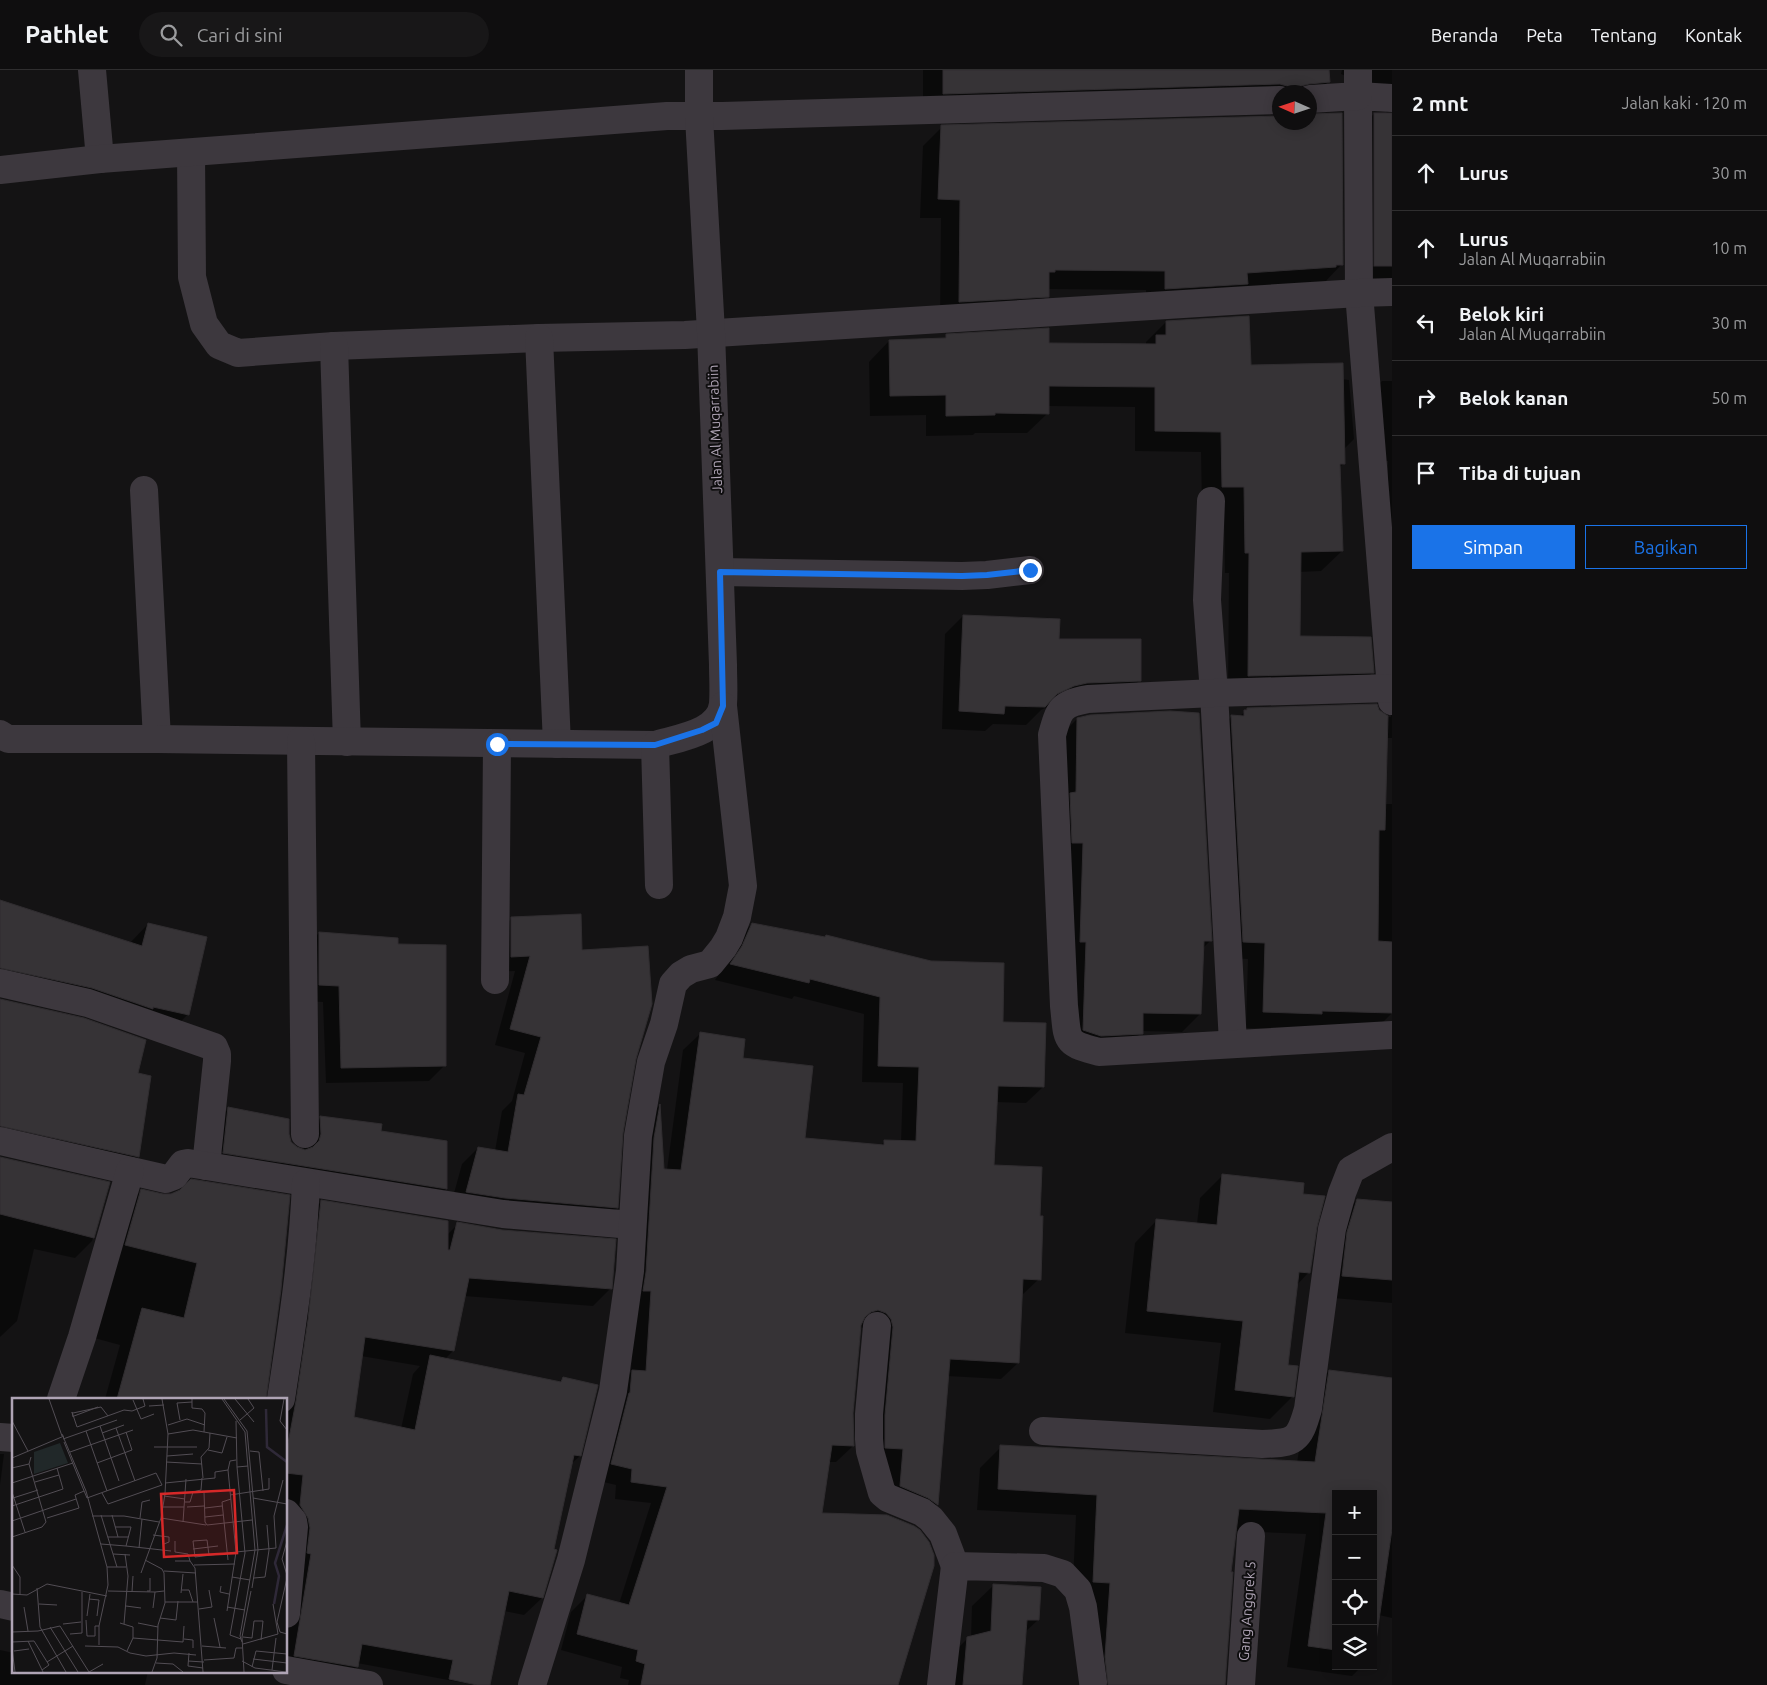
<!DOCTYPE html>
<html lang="id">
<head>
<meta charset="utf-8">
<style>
	:root { --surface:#0f0e0f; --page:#181718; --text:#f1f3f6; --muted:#9b9c9e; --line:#2f2e2f; --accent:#1a73e8 }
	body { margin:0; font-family:Ubuntu,sans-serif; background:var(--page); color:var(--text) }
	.controls { position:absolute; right:15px; bottom:15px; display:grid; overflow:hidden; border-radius:0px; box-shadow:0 2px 12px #0003 }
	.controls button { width:45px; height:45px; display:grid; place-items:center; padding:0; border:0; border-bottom:1px solid var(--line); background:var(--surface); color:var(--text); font:25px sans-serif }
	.compass { position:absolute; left:1272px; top:15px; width:45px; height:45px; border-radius:50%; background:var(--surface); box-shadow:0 2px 12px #0003; rotate:273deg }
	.stop { position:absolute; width:15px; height:15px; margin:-11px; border:4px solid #1a73e8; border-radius:50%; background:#fff }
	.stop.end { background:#1a73e8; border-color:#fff; box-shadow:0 1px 5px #0008 }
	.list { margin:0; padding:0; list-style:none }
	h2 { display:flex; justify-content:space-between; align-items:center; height:65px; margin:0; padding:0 20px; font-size:21px }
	h2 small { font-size:16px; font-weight:400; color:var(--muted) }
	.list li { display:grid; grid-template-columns:32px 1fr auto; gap:15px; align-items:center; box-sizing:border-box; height:75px; padding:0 20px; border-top:1px solid var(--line) }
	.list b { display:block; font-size:19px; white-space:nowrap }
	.list p { margin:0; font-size:16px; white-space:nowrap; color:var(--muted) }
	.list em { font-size:16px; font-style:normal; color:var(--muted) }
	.actions { display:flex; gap:10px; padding:15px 20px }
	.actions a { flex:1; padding:11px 0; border:1px solid var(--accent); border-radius:0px; text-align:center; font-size:18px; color:var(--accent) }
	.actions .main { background:var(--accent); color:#fff }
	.icon { flex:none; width:28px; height:28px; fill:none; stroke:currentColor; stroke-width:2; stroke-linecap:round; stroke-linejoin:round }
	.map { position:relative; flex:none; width:1392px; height:1615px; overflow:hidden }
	header { display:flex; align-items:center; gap:30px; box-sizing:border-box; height:70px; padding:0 25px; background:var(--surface); border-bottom:1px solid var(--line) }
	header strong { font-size:24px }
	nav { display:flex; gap:28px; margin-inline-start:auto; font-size:18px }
	.search { width:350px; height:45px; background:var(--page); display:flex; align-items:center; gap:12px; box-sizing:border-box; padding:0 18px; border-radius:28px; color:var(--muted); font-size:19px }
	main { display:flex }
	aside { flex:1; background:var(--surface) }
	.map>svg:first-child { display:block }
	.shadow { fill:#0007; fill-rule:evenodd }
	.building { fill:#363336; stroke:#302d30 }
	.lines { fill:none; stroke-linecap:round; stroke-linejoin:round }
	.minor { stroke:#3d383e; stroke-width:28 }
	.route { stroke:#1a73e8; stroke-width:6 }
	.labels { text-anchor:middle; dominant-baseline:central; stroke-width:4; stroke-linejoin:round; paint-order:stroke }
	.street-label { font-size:14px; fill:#afa4b5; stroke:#0f0e0f }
	.inset-river { fill:none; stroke:#2f2938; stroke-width:2.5 }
	.inset-road { fill:none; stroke:#524d54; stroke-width:1 }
	.view { fill:#d62828; fill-opacity:0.15; stroke:#d62828; stroke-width:2.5 }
	.inset-edge { fill:none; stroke:#afa4b5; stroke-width:2.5 }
</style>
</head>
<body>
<header>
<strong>Pathlet</strong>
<div class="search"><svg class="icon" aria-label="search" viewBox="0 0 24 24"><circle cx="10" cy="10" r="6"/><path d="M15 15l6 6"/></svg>Cari di sini</div>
<nav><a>Beranda</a><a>Peta</a><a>Tentang</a><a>Kontak</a></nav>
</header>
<main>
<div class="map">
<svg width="1392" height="1615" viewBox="0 0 1392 1615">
	<rect width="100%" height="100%" fill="#141314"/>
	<g class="shadow">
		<polygon points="923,0 1328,0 1328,12 1310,30 1310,22 1280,22 1280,41 1274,46 1273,42 923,44"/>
		<polygon points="1342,0 1392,0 1392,216 1355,215 1354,64 1374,44 1387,45 1386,40 1346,6 1341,4"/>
		<polygon points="1310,46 1311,46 1342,194 1323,214 1146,238 1146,220 1047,219 1047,226 1028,245 940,251 941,148 920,148 923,76 942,57 1310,52"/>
		<polygon points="1166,252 1250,296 1349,310 1354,369 1343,380 1344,393 1339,398 1342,481 1321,501 1299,502 1298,567 1373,602 1352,623 1228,626 1229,503 1225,503 1224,437 1202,437 1201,382 1135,381 1135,337 1048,336 1048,343 1027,363 975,363 973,365 926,366 926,345 870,346 869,292 889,271 943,270 947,266 1048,274 1146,275 1146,272"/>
		<polygon points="1382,311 1392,311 1392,459 1388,459 1388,391 1367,390 1362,330"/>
		<polygon points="963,546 1058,571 1140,610 1122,628 1055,633 1041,640 1026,655 993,654 985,661 942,659 945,564"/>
		<polygon points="1392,628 1392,668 1386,668 1384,734 1392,734 1392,943 1376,959 1304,960 1246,958 1248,889 1227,888 1214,664 1231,647 1239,647 1248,639 1378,641 1384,646 1391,647 1390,631"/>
		<polygon points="1077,649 1211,870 1202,879 1200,944 1182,962 1141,961 1141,963 1123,981 1066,978 1059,667"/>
		<polygon points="0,831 130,873 148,854 188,944 171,962 0,918"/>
		<polygon points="512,848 581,881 634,989 621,1063 617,1138 601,1154 450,1138 462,1094 478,1078 495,1081 502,1041 512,1031 525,983 495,975 515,901 495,902 496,864"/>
		<polygon points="752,854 1002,953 1043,1017 1026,1033 996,1032 993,1096 1039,1147 1039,1209 1021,1226 1018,1293 1001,1309 947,1306 937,1434 921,1451 869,1394 870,1260 860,1257 852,1343 853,1376 836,1392 828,1392 821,1445 897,1615 628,1615 629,1610 620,1608 622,1597 561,1580 571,1542 588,1525 619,1534 651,1433 615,1429 616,1415 595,1410 616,1317 631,1302 643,1051 659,1036 663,1100 667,1100 683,980 700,964 741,989 804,1069 880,1076 885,1071 901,1072 903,1013 862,1012 864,944 794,926 792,929 715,910 726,894 735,871"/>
		<polygon points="319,863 397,875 445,995 429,1011 326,1013 323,932 304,931 303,879"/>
		<polygon points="0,930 136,1004 138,1086 121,1104 0,1076"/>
		<path d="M228,1039L288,1064L290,1072L296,1078L304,1081V1064L321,1047L380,1062L446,1119L430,1135L207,1099L212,1055ZM217,1081L277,1090L280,1093L217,1083Z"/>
		<polygon points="0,1088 109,1113 92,1171 75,1188 34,1179 17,1251 0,1267"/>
		<polygon points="1222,1106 1301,1125 1309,1202 1296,1216 1287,1296 1293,1326 1270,1349 1213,1342 1221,1273 1125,1263 1135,1173 1157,1150 1197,1154 1200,1128"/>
		<polygon points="141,1121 162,1125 171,1125 265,1329 105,1329 120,1275 87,1266 124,1138"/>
		<polygon points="1357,1130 1392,1133 1392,1233 1321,1227 1336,1152"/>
		<path d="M321,1132L447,1165L458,1154L611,1218L593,1236L464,1226L453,1281L445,1289L558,1313L563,1308L580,1386L571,1394L542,1528L524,1545L504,1541L492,1597L475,1615L357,1593V1596L339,1614L286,1601V1329L303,1149ZM361,1286L420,1296L413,1304L401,1359L353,1348Z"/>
		<polygon points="1329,1301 1392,1309 1392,1548 1379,1545 1373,1585 1373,1424 1336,1424 1336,1596 1362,1596 1352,1606 1287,1597 1306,1464 1235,1461 1230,1503 1224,1615 1085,1615 1072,1533 1076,1445 977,1440 980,1398 1001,1377 1297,1393 1308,1323"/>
		<polygon points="0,1384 4,1384 0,1415"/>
		<polygon points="994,1515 1038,1550 1024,1563 1021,1615 944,1615 946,1590 968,1568 971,1568 972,1536"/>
		<polygon points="0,1580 14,1583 14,1601 148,1601 145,1615 0,1615"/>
	</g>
	<g class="building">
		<polygon points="943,0 1329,0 1330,12 1309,14 1301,16 1296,22 1294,22 1287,16 1280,14 943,24"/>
		<polygon points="1342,43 1343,195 1336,195 1336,197 1247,203 1248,214 1165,219 1165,201 1055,200 1055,202 1049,202 1049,227 959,232 960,130 938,129 941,55 1280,46 1280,52 1310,52 1310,44"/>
		<rect x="1374" y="43" width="18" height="153"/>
		<polygon points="1249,246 1251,295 1343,293 1345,394 1340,394 1343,481 1301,482 1300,566 1371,567 1374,603 1248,606 1249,483 1245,483 1244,417 1222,417 1221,362 1155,361 1155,317 1049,316 1049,344 995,343 995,345 946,346 946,325 890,326 889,270 946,268 946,264 1049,258 1049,273 1156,274 1156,265 1166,265 1166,251"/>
		<polygon points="963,545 1060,549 1059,569 1141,569 1141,611 1087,613 1074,616 1057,624 1045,637 1005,636 1004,644 959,641"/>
		<polygon points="1377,634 1379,640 1388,646 1385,760 1379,760 1378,871 1392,872 1392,943 1322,941 1322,944 1263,942 1265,873 1243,872 1231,645 1244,646 1244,640 1247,640 1247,638"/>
		<polygon points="1170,641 1199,643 1212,871 1204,871 1201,944 1143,943 1143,964 1101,966 1083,960 1086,872 1080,872 1083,773 1072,773 1070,723 1076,722 1077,648 1090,645"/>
		<polygon points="0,830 142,876 148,853 207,867 189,945 153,937 153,939 92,918 0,898"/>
		<polygon points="581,844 582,880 648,876 652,934 636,989 623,1063 618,1138 505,1128 466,1122 478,1077 508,1082 518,1024 524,1025 541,967 510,959 530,886 511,887 511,847"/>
		<polygon points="752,853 825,867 826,865 931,891 1004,893 1003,952 1046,953 1044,1017 998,1016 994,1095 1042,1097 1040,1146 1043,1146 1041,1210 1023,1209 1019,1293 950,1289 938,1435 928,1428 900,1416 903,1379 885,1378 885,1345 893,1257 891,1249 886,1243 878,1240 871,1242 865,1247 861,1255 853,1343 854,1376 832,1375 822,1443 887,1445 914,1456 920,1460 929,1472 934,1485 934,1496 898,1615 641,1615 645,1594 636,1591 638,1580 577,1564 587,1524 629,1535 667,1417 631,1412 632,1399 611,1394 629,1323 630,1323 632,1300 646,1301 651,1221 643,1221 646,1202 654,1068 660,1034 664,1099 681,1100 700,962 745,969 743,988 813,996 805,1068 884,1075 884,1070 916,1071 919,997 878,996 880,927 810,909 809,913 730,894 742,876"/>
		<polygon points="319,862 398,868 398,874 446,875 446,996 341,998 339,916 319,915"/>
		<polygon points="0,929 84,948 146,970 138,1003 151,1006 139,1087 0,1056"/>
		<polygon points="228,1037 289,1049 289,1064 291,1072 297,1077 305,1080 313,1077 319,1071 321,1064 320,1046 382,1054 381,1061 447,1071 447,1119 223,1083"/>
		<polygon points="0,1087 110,1112 94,1168 0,1144"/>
		<polygon points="1222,1104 1304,1113 1303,1124 1325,1126 1317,1157 1310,1203 1299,1202 1288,1295 1298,1296 1294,1327 1235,1320 1243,1251 1147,1241 1156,1149 1217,1155"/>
		<polygon points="191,1109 290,1125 281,1219 266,1329 117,1329 142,1238 184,1248 197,1193 125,1175 141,1119 163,1124 171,1124 180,1120"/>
		<polygon points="1357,1129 1392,1132 1392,1210 1342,1206 1347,1162"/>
		<polygon points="321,1130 448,1151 448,1180 450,1180 457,1152 502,1160 616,1169 612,1219 469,1208 454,1281 365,1267 354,1347 415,1360 430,1285 561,1312 563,1307 598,1315 581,1386 574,1385 554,1479 557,1480 543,1528 509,1521 490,1615 477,1615 449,1609 453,1590 362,1574 358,1597 294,1586 311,1484 307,1483 310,1458 308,1448 300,1435 303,1405 286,1403 286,1384 296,1331 308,1250"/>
		<polygon points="1329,1300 1392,1308 1392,1459 1374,1585 1373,1424 1336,1424 1336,1580 1308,1576 1326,1443 1239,1439 1231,1502 1233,1502 1225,1615 1108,1615 1105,1587 1110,1513 1093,1512 1097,1425 998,1419 1000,1375 1315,1392"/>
		<polygon points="993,1514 1041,1517 1039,1550 1027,1550 1022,1615 963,1615 967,1567 991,1561"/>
	</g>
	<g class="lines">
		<g class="minor">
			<polyline points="92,0 100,89"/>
			<polyline points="1392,28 1358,26 1359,223 1392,631"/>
			<polyline points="1310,29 1358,26 1358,0"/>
			<polyline points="191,83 192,207 204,254 219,275 238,283 334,276 539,268 685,265 1359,223 1392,222"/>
			<polyline points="0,100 100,89 667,46 722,46 1280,30"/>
			<polyline points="539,268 557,674"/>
			<polyline points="334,276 347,672"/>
			<polyline points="144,420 157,669"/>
			<polyline points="1211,431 1207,530 1214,623 1233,973"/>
			<polyline points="720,502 962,506 987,505 1030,500"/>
			<path d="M1391,618L1214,623L1088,629C1061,634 1059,639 1052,665L1064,936C1068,970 1063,973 1099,982L1392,965"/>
			<path d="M0,664L8,669H157L655,675C678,668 720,663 723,634C724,621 723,608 723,595L711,262L699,47V0"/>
			<polyline points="301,671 305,1064"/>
			<polyline points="655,675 659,815"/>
			<polyline points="495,910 497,674"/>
			<polyline points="0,913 88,933 214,977 217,984 217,991 206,1096"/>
			<polyline points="0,1071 166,1109 174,1106 183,1094 188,1093 503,1144 632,1155"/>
			<polyline points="877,1256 869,1344 869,1369 870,1381 882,1423 888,1428 922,1442 931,1449 943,1464 955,1496"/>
			<polyline points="61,1329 82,1267 130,1101"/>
			<path d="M281,1329C292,1257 303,1186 306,1113"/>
			<path d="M1043,1361L1262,1374C1295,1373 1299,1371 1308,1339L1332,1159L1342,1123L1351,1100L1392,1077"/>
			<polyline points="0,1367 14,1368"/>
			<polyline points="286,1443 293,1451 294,1457 286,1544"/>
			<polyline points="0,1534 14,1537"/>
			<polyline points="286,1600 369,1615"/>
			<polyline points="532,1615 571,1490 613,1321 630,1201 638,1066 651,992 664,954 673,914 681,905 691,899 710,894 723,878 729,868 737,847 743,816 723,636"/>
			<polyline points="941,1615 955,1496 1044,1498 1063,1504 1078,1520 1083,1537 1093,1612"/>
			<polyline points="1241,1615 1251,1466"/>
		</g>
	</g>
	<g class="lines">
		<polyline class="route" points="497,674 655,675 702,660 716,653 723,636 720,502 962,506 987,505 1030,500"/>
	</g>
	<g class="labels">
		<g class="street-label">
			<text transform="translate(715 359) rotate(-92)">Jalan Al Muqarrabiin</text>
			<text transform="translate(1247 1541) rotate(-86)">Gang Anggrek 5</text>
		</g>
	</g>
	<g transform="translate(12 1328)">
		<rect width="275" height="275" fill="#141314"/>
		<path d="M48,45L56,65L22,76V54Z" fill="#212829"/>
		<path class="inset-river" d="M254,11L255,49L275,64M262,206L267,178L263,165L275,127"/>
		<path class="inset-road" d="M37,1L50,38M180,1V10L190,11L193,15L192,34M210,1L233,34L238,94L243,152L228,238L230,244M212,1L235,33L246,152L240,190M223,1L242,24M272,1L268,23L275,32M121,2L129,21L142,16M137,8L152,7M61,15L89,9L96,18M62,18L86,9M61,19L60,14L65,29L112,12L120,13L133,8L131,1M168,22L165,5L180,4M228,22L242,10L236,1M0,23L16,53M224,23L225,69L236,68M156,27L175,21L193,27M88,28L107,83M104,30L123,83M74,33L95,93M90,35L112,27M50,36L74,93L95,169L96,187L87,228V247M156,36L181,32L225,40M51,41L105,22M52,44L75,100M142,49H185M196,52L210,55L215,39M238,53L247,54L251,93M58,54L121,32M155,58L181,56M0,60L52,38M154,64L190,66M85,65L120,52L114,34M225,69L233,155L218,237L229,241M0,70L17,66M216,72L218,63L224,62M191,80L189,59L197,50L198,35M23,84L47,77M0,85L61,65M153,85L203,80V74L216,72L224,154L264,150L262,118L271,82M0,94L13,134M218,97L257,91V80M152,98L173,101M1,100L26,92M75,100L144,75L150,87L96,106L90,95M241,100L275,106M173,104H178L181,94L189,92L190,80M0,108L51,91L45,70M150,109H172M175,109L192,108M193,110L210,108M89,117L105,169M100,117L106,139M80,118H112L147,124M193,119L211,117M35,120L67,110L63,97L72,93M128,120L130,104L138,102M149,120L194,127M0,123L64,101M171,124L174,81M193,124L192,94L217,92M193,124L195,127L240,122M141,137L157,139V144L152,146M0,139L30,129L34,124L17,66L19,59M96,139H116M163,143V154L176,156L178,163M275,143L270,161L275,177M89,146L114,148L119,129H103M114,148L159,153M127,150L130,121M181,151L206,148M101,156L118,157M197,157L195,142L181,143L183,159L224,154L215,213M133,162L150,171L152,175L153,205L146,227L145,260L140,274M216,162L210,104L219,101M163,163H178L183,170L191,274M0,167L8,179V197M182,167L223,166M95,169H114M152,173L184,175M129,175L149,120L153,96L156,36L150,1M220,179L238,182M242,180L253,179L257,152L255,127M275,180L265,224L268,234L275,236M209,188L208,194L217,196M25,190L28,229L54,274M170,192H177L181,204M96,193L143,194M135,193H138V180M120,194L121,178M169,195L171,176M0,196L15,197L35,186L95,198M77,201L87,202L85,218M153,204H186M27,206L45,207M114,208L129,210M12,209L16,233M215,209L233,212M141,210L143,194L152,193M187,211L200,209L197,192M75,218L78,196M148,220L164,222L166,203M202,220L208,249M74,222L75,238H83V228H87M108,225L121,229V240M126,225L146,229M51,226L69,224M112,226L116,178L113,156M38,229L66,274M0,234L26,233L48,228L77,274M58,236L70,235V194M231,239L240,240L242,223H251L249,242M172,241L181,242V250M16,243L31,274M0,244L22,243L37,267L30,272M231,246L266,236L261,206M73,248L106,249L118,255L134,258L162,255L184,257M190,248L214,250M0,251L3,274M2,253L17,251M115,253L121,240L171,244L172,228M177,255L176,268L191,270M241,261L275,265M192,262L222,260L224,250H230M176,263L192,264M230,263L243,270L274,274M35,264L61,248M144,265L161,266L171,274M240,269L244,253L275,256M260,272L264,240M77,274L91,266M232,274L230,239L239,193"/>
		<path class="view" d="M222,92L225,155L152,159L149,96Z"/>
		<rect width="275" height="275" class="inset-edge"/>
	</g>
</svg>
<div class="controls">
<button>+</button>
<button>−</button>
<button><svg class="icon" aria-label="locate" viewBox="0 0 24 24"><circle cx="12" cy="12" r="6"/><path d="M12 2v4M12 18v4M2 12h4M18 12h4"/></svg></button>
<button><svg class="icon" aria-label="layers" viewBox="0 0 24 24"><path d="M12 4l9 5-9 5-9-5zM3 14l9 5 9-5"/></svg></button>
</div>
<svg class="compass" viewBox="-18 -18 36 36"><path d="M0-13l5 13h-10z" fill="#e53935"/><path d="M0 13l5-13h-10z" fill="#9b9c9e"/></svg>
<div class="stop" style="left:497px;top:674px"></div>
<div class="stop end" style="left:1030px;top:500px"></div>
</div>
<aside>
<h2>2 mnt<small>Jalan kaki · 120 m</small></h2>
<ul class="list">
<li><svg class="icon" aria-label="ahead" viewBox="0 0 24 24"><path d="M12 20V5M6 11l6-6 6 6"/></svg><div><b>Lurus</b></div><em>30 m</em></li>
<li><svg class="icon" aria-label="ahead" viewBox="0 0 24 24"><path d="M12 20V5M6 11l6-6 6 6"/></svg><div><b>Lurus</b><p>Jalan Al Muqarrabiin</p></div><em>10 m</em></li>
<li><svg class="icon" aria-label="left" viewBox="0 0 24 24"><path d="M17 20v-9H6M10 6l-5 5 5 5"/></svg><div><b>Belok kiri</b><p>Jalan Al Muqarrabiin</p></div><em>30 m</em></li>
<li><svg class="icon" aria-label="right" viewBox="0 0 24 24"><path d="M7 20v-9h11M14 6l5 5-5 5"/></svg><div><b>Belok kanan</b></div><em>50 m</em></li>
<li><svg class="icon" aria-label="arrive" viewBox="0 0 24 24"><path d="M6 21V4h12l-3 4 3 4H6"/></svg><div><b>Tiba di tujuan</b></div></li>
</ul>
<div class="actions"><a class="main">Simpan</a><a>Bagikan</a></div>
</aside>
</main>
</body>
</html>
